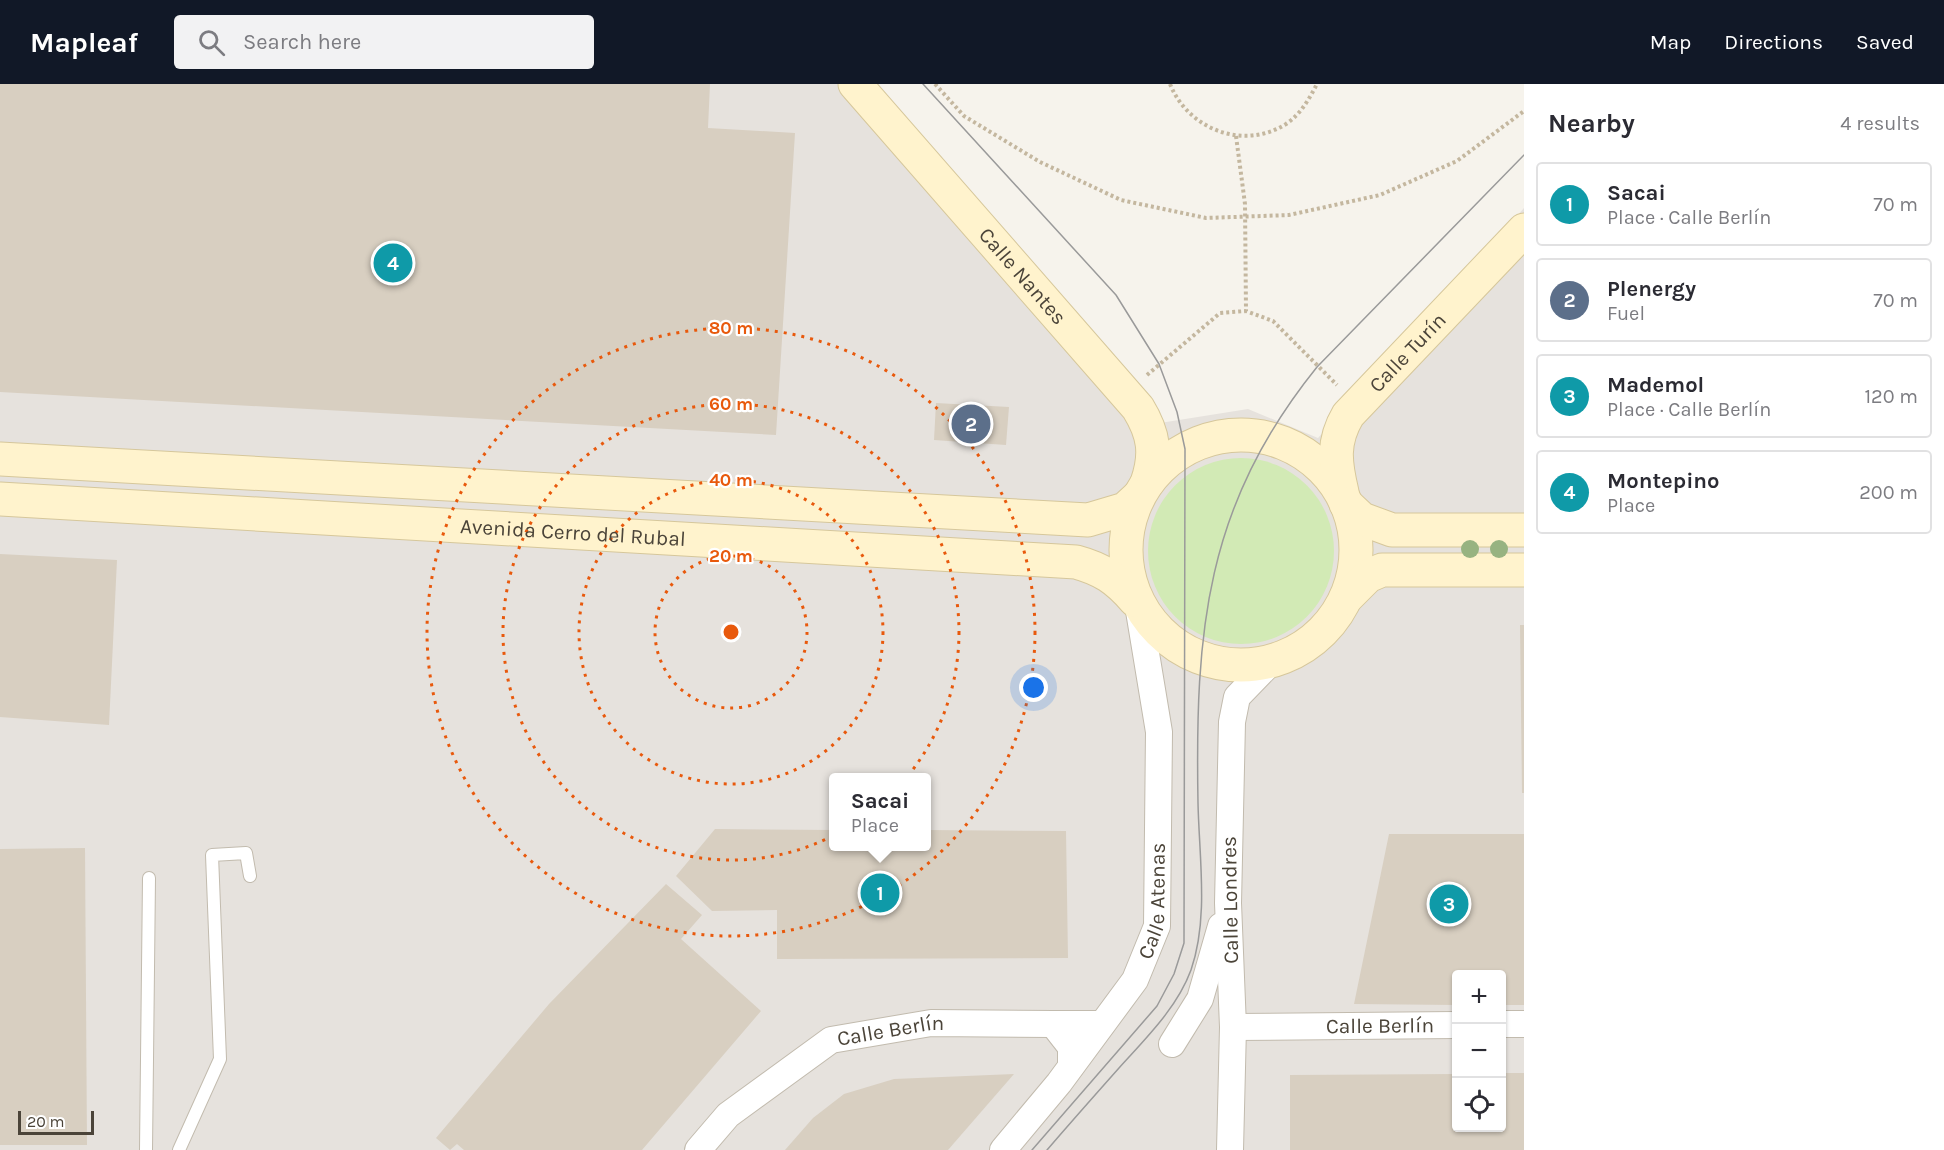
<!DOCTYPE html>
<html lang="en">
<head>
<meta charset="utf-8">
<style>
	:root { --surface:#fff; --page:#f2f2f3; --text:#2b2b33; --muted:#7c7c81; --line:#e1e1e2; --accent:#111827 }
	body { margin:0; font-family:Karla,sans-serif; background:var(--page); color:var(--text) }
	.controls { position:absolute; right:18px; bottom:18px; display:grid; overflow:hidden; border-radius:6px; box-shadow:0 2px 4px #0004 }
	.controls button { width:54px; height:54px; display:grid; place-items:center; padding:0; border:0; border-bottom:2px solid var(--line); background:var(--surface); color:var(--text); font:30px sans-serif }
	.scale { position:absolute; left:18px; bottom:15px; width:76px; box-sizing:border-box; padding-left:6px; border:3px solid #4b4439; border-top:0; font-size:16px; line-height:21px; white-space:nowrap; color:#4b4439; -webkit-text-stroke:4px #fff; paint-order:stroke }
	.you { position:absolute; left:1034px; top:604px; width:21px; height:21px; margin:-15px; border:4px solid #fff; border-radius:50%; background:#1a73e8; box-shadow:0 0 0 9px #1a73e833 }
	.badge { display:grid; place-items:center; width:39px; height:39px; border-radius:50%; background:var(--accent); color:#fff; font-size:20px; font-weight:700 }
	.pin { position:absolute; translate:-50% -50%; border:3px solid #fff; box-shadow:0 2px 6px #0006 }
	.popup { position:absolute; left:829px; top:689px; width:102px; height:78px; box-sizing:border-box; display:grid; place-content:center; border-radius:6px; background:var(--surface); filter:drop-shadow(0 2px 4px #0005); font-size:20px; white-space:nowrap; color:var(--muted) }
	.popup b { font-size:22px; color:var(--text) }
	.popup::after { content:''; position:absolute; left:50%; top:100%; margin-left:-12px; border:12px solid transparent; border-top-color:var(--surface) }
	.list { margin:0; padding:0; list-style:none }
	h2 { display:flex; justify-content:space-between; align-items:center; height:78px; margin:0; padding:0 24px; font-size:26px }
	h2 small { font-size:20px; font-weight:400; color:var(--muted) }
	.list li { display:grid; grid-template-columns:39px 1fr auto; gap:18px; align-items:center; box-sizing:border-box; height:84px; margin:0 12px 12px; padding:0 12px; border:2px solid var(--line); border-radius:6px }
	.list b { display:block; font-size:22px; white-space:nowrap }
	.list p { margin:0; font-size:20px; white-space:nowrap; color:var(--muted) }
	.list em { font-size:20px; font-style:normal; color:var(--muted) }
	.icon { flex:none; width:33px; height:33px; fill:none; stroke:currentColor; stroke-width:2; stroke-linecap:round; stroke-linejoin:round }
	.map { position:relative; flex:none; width:1524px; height:1066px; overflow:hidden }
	header { display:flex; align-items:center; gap:36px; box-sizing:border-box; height:84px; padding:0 30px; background:var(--accent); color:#fff }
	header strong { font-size:28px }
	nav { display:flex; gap:33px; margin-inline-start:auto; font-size:21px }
	.search { width:420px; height:54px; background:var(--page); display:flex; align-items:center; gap:15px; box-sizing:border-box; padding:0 21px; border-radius:6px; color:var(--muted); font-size:22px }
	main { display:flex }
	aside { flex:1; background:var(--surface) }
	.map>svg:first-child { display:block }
	.industrial { fill:#e6e2dd; fill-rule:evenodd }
	.green { fill:#d2eab5 }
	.building { fill:#d8cfc1 }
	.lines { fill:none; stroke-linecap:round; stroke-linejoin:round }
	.lane-casing { stroke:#c2bbae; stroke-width:14 }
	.street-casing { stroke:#c2bbae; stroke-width:28 }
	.secondary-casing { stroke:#d6c79b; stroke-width:35 }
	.path { stroke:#c4b79f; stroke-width:4; stroke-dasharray:3 3; stroke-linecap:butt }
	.lane { stroke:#fff; stroke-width:12 }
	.street { stroke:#fff; stroke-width:26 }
	.secondary { stroke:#fff3cd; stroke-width:33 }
	.tram { stroke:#9a9a9a; stroke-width:1.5 }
	.tree { fill:#97b381 }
	.ring { fill:none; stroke:#e8590c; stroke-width:3; stroke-dasharray:3 6 }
	.labels { text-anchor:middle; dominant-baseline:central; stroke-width:4.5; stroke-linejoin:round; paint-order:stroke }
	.street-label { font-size:21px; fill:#4b4439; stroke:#fff }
	.centre { fill:#e8590c; stroke:#fff; stroke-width:3 }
	.ring-label { font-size:18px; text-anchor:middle; font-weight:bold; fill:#e8590c; stroke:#fff; stroke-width:4.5; stroke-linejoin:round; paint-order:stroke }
</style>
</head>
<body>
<header>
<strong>Mapleaf</strong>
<div class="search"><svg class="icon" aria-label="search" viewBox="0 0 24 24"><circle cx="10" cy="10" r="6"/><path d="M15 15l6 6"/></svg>Search here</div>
<nav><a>Map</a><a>Directions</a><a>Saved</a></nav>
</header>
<main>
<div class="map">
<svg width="1524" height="1066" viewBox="0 0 1524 1066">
	<rect width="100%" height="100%" fill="#f6f3ec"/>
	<path class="industrial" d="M0,0H868L1160,339L1248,325L1318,354L1524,124V1066H0ZM834,694H926V762H834ZM1456,890H1502V1044H1456Z"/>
	<circle class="green" cx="1241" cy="467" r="93"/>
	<g class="building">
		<polygon points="0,0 710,0 708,44 795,49 776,351 0,308"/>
		<polygon points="936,319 1009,323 1006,361 934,356"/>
		<polygon points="0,470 117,476 109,641 0,633"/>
		<polygon points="1520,541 1524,541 1524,709 1522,709"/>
		<polygon points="715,745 834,746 834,762 926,762 926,746 1066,747 1068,874 777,875 777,826 712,827 676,792"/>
		<polygon points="1389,750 1524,750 1524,921 1502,921 1502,890 1456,890 1456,921 1354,920"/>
		<polygon points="85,764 87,1061 0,1061 0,765"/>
		<polygon points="666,800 702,831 681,855 761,927 642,1066 464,1066 457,1060 450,1066 436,1054 549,920"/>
		<polygon points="1502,989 1524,989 1524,1066 1290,1066 1290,991 1456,990 1456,1044 1502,1044"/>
		<polygon points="1014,990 948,1066 785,1066 813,1034 844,1010 894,995"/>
	</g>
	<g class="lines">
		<defs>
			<g id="lane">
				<polyline points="146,1066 149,794"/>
				<polyline points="179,1066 220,975 212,771 246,769 250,792"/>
			</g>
			<g id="street">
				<polyline points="1502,940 1524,940"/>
				<path id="s1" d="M1233,943L1456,941"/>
				<polyline points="1172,960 1200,915 1221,842"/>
				<polyline points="1071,982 1071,963 1053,940 1102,940"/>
				<path id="s2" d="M698,1066L728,1031L831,956L931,939L1053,940"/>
				<path id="s3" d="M1003,1066L1059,999L1135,896L1157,842L1159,648L1138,521"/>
				<polyline points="1230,1066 1233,943 1228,819 1232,638 1237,613 1269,580"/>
			</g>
			<g id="secondary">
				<path id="s4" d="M855,0L1138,324C1154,350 1157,370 1147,399"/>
				<circle cx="1241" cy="466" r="115"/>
				<polyline points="0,375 1088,436 1125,425 1138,413"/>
				<path id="s5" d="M1342,408C1335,379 1332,358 1348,331L1524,146"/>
				<path id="s6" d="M0,415L1076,478C1102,485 1117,495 1135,516"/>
				<polyline points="1346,420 1362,435 1392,446 1524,446"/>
				<polyline points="1346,514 1368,492 1382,486 1524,486"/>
			</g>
		</defs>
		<use href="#lane" class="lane-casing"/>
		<use href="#street" class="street-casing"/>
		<use href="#secondary" class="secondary-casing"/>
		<g class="path">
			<polyline points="935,0 964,32 1040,78 1121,116 1206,134 1289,131 1380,111 1457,77 1524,27"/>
			<path d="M1170,0C1188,45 1243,67 1286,40C1301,30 1309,15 1317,0"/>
			<polyline points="1236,52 1245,120 1246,227 1273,237 1337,301"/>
			<polyline points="1147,291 1220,229 1246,227"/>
		</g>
		<use href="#lane" class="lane"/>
		<use href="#street" class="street"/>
		<use href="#secondary" class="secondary"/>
		<g class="tram">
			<polyline points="923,0 1116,211 1159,280 1177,328 1185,365 1184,859 1174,890 1157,922 1032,1066"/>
			<path d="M1047,1066C1071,1038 1095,1011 1119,984C1146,954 1177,924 1191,886C1209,834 1199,772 1198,719C1195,547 1205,422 1317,283L1524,71"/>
		</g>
	</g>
	<g class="tree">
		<circle cx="1470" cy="465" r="9"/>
		<circle cx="1499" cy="465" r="9"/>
	</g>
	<g class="ring">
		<circle cx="731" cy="548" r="76"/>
		<circle cx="731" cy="548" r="152"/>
		<circle cx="731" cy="548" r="228"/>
		<circle cx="731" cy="548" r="304"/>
	</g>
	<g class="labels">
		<g class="street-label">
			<text stroke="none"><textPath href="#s4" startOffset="255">Calle Nantes</textPath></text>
			<text stroke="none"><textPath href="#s5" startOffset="166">Calle Turín</textPath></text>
			<text stroke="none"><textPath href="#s6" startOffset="574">Avenida Cerro del Rubal</textPath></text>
			<text stroke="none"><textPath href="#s3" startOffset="298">Calle Atenas</textPath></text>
			<text transform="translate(1230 816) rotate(-91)">Calle Londres</text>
			<text stroke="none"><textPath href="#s1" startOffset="147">Calle Berlín</textPath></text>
			<text stroke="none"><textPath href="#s2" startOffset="234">Calle Berlín</textPath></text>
		</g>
	</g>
	<circle cx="731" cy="548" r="9" class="centre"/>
	<g class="ring-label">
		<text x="731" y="250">80 m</text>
		<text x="731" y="326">60 m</text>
		<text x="731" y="402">40 m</text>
		<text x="731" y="478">20 m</text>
	</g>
</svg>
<div class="controls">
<button>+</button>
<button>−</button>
<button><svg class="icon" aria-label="locate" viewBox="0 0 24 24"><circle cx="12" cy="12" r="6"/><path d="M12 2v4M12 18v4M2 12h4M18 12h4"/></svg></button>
</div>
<div class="scale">20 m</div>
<div class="you"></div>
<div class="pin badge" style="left:880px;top:809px;background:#0f9aa8">1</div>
<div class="popup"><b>Sacai</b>Place</div>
<div class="pin badge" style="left:971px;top:340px;background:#5c6f8a">2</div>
<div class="pin badge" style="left:1449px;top:820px;background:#0f9aa8">3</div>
<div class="pin badge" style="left:393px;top:179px;background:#0f9aa8">4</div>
</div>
<aside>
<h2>Nearby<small>4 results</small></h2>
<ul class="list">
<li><span class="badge" style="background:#0f9aa8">1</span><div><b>Sacai</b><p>Place · Calle Berlín</p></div><em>70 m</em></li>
<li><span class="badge" style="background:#5c6f8a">2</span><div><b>Plenergy</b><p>Fuel</p></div><em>70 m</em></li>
<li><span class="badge" style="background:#0f9aa8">3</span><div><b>Mademol</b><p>Place · Calle Berlín</p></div><em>120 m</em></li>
<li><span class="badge" style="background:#0f9aa8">4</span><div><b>Montepino</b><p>Place</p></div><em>200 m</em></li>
</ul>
</aside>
</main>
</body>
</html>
